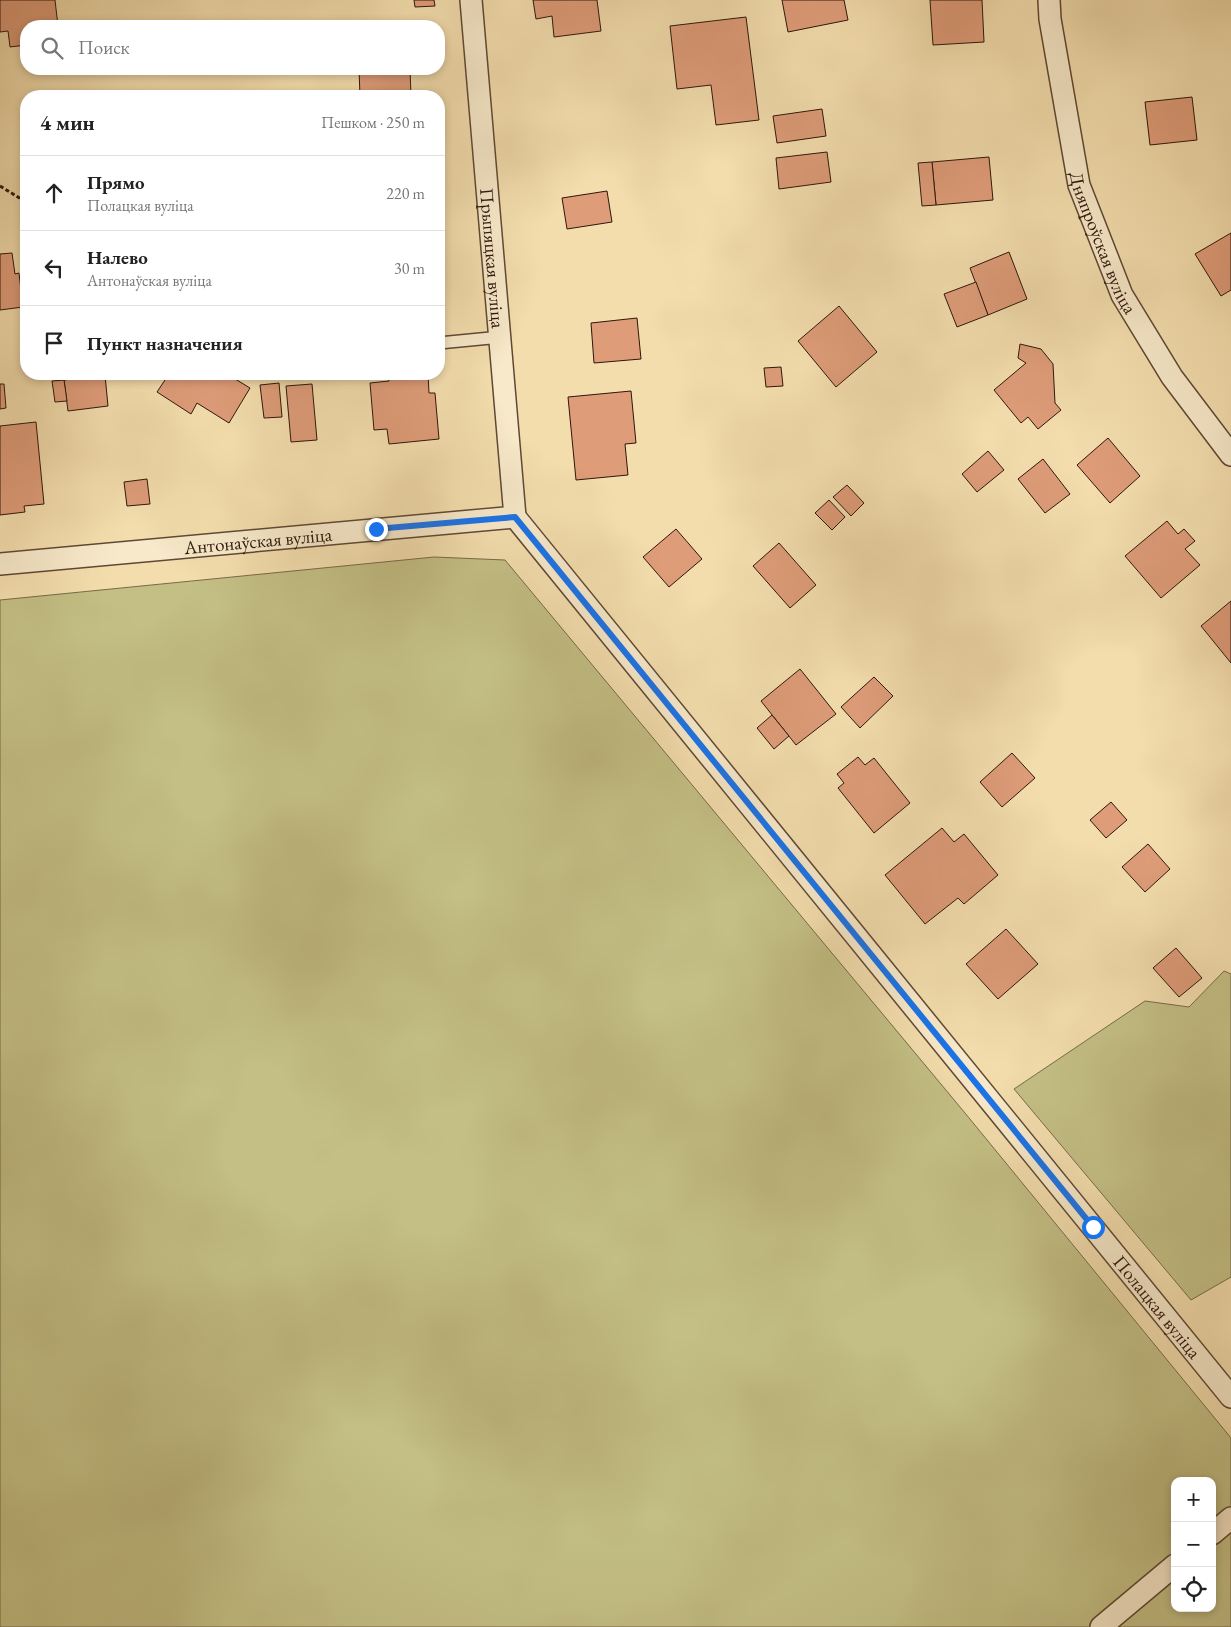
<!DOCTYPE html>
<html lang="ru">
<head>
<meta charset="utf-8">
<style>
	:root { --surface:#fff; --page:#f6f6f6; --text:#222; --muted:#767676; --line:#e0e0e0 }
	body { margin:0; font-family:"EB Garamond",serif; background:var(--page); color:var(--text) }
	.controls { position:absolute; right:15px; bottom:15px; display:grid; overflow:hidden; border-radius:10px; box-shadow:0 2px 8px #0003 }
	.controls button { width:45px; height:45px; display:grid; place-items:center; padding:0; border:0; border-bottom:1px solid var(--line); background:var(--surface); color:var(--text); font:25px sans-serif }
	.stop { position:absolute; width:15px; height:15px; margin:-11px; border:4px solid #1a73e8; border-radius:50%; background:#fff }
	.stop.end { background:#1a73e8; border-color:#fff; box-shadow:0 1px 5px #0008 }
	.list { margin:0; padding:0; list-style:none }
	h2 { display:flex; justify-content:space-between; align-items:center; height:65px; margin:0; padding:0 20px; font-size:21px }
	h2 small { font-size:16px; font-weight:400; color:var(--muted) }
	.list li { display:grid; grid-template-columns:32px 1fr auto; gap:15px; align-items:center; box-sizing:border-box; height:75px; padding:0 20px; border-top:1px solid var(--line) }
	.list b { display:block; font-size:19px; white-space:nowrap }
	.list p { margin:0; font-size:16px; white-space:nowrap; color:var(--muted) }
	.list em { font-size:16px; font-style:normal; color:var(--muted) }
	.icon { flex:none; width:28px; height:28px; fill:none; stroke:currentColor; stroke-width:2; stroke-linecap:round; stroke-linejoin:round }
	.map { position:relative; flex:none; width:1231px; height:1627px; overflow:hidden }
	.search { position:absolute; background:var(--surface); box-shadow:0 2px 8px #0003; left:20px; top:20px; width:425px; height:55px; display:flex; align-items:center; gap:12px; box-sizing:border-box; padding:0 18px; border-radius:20px; color:var(--muted); font-size:19px }
	.panel { position:absolute; background:var(--surface); box-shadow:0 2px 8px #0003; left:20px; top:90px; width:425px; height:290px; border-radius:20px }
	.map>svg:first-child { display:block }
	.green { fill:#c3bf85; stroke:#786a48; fill-rule:evenodd }
	.building { fill:#de9c79; stroke:#2e160c }
	.lines { fill:none; stroke-linecap:round; stroke-linejoin:round }
	.service-casing { stroke:#5f4834; stroke-width:14 }
	.minor-casing { stroke:#5f4834; stroke-width:24 }
	.path { stroke:#2e160c; stroke-width:3; stroke-dasharray:4 2.5; stroke-linecap:butt }
	.service { stroke:#f7e9ca; stroke-width:11 }
	.minor { stroke:#f7e9ca; stroke-width:21 }
	.route { stroke:#1a73e8; stroke-width:6 }
	.labels { text-anchor:middle; dominant-baseline:central; stroke-width:4.5; stroke-linejoin:round; paint-order:stroke }
	.street-label { font-size:19px; fill:#2e160c; stroke:#f7e9ca }
</style>
</head>
<body>
<div class="map">
<svg width="1231" height="1627" viewBox="0 0 1231 1627">
	<rect width="100%" height="100%" fill="#f3ddad"/>
	<filter id="stains"><feTurbulence type="fractalNoise" baseFrequency=".004" numOctaves="4"/><feColorMatrix values="0 0 0 0 .2 0 0 0 0 .09 0 0 0 0 .02 0 0 0 .5 -.17"/></filter>
	<radialGradient id="worn" r=".72"><stop offset=".6" stop-color="#630" stop-opacity="0"/><stop offset="1" stop-color="#630" stop-opacity=".3"/></radialGradient>
	<g class="green">
		<path d="M434,557L505,560L965,1113L1231,1438V1627H0V600ZM1175,1481H1212V1608H1175Z"/>
		<polygon points="1224,971 1231,974 1231,1277 1191,1300 1014,1089 1145,1001 1189,1007"/>
	</g>
	<g class="building">
		<polygon points="0,0 55,0 58,26 26,26 26,45 10,47 8,31 0,32"/>
		<polygon points="414,0 434,0 435,6 415,7"/>
		<polygon points="533,0 597,0 601,31 554,37 552,16 536,19"/>
		<polygon points="782,0 844,0 848,20 788,32"/>
		<polygon points="930,0 982,0 984,42 933,45"/>
		<polygon points="746,17 759,120 716,125 711,85 677,89 670,26"/>
		<polygon points="359,69 410,69 411,96 360,96"/>
		<polygon points="1192,97 1197,140 1150,145 1145,102"/>
		<polygon points="822,109 826,136 777,143 773,116"/>
		<polygon points="827,152 831,182 779,189 776,158"/>
		<polygon points="989,157 993,200 936,205 932,162"/>
		<polygon points="932,162 936,205 922,206 918,163"/>
		<polygon points="607,191 612,222 567,229 562,198"/>
		<polygon points="1231,233 1231,290 1221,296 1195,254"/>
		<polygon points="1009,252 1027,299 988,315 970,268"/>
		<polygon points="12,253 15,274 19,273 23,307 0,310 0,254"/>
		<polygon points="976,282 988,315 957,327 944,294"/>
		<polygon points="839,306 877,352 836,387 798,341"/>
		<polygon points="637,318 641,359 594,363 591,323"/>
		<polygon points="1020,344 1041,349 1053,364 1055,403 1061,410 1038,429 1028,417 1021,423 994,390 1026,363 1018,358"/>
		<polygon points="781,367 783,386 766,387 764,368"/>
		<polygon points="169,374 227,374 250,388 229,423 197,403 191,414 157,392"/>
		<polygon points="388,374 428,374 429,393 435,393 439,439 389,444 387,429 374,430 370,383 389,381"/>
		<polygon points="105,375 108,406 68,411 64,380"/>
		<polygon points="64,380 67,401 55,402 52,381"/>
		<polygon points="279,383 282,417 264,418 260,385"/>
		<polygon points="0,384 4,384 6,408 0,409"/>
		<polygon points="312,384 317,440 291,442 286,386"/>
		<polygon points="631,391 636,443 625,444 628,475 576,480 568,397"/>
		<polygon points="36,422 44,504 24,506 25,512 0,515 0,426"/>
		<polygon points="1108,438 1140,476 1110,503 1077,465"/>
		<polygon points="988,451 1004,470 977,492 962,474"/>
		<polygon points="1043,459 1070,494 1045,513 1018,479"/>
		<polygon points="147,479 150,504 127,506 124,482"/>
		<polygon points="847,485 864,503 851,516 833,497"/>
		<polygon points="829,500 845,517 832,530 815,513"/>
		<polygon points="1167,521 1178,534 1184,529 1195,541 1185,549 1200,565 1161,598 1125,556"/>
		<polygon points="676,529 702,559 669,587 643,557"/>
		<polygon points="779,543 816,585 790,608 753,566"/>
		<polygon points="1231,601 1231,663 1201,626"/>
		<polygon points="800,669 836,714 796,745 761,701"/>
		<polygon points="874,677 893,696 860,728 841,707"/>
		<polygon points="772,715 789,736 774,749 757,728"/>
		<polygon points="1012,753 1035,778 1002,807 980,782"/>
		<polygon points="858,757 865,765 874,758 910,803 874,833 838,788 844,783 837,774"/>
		<polygon points="1111,802 1127,820 1106,838 1090,820"/>
		<polygon points="942,828 954,842 964,834 998,875 964,904 958,898 925,924 885,875"/>
		<polygon points="1148,844 1170,869 1145,892 1122,867"/>
		<polygon points="1006,929 1038,964 998,999 966,964"/>
		<polygon points="1176,948 1202,978 1179,997 1153,968"/>
	</g>
	<g class="lines">
		<defs>
			<polyline id="service" points="439,343 501,337"/>
			<g id="minor">
				<path id="s1" d="M471,0L515,517"/>
				<path id="s2" d="M1049,0L1050,19L1079,185L1122,295L1172,377L1231,455"/>
				<path id="s3" d="M515,517L1231,1397"/>
				<path id="s4" d="M0,564L515,517"/>
				<polyline points="1212,1534 1231,1518"/>
				<polyline points="1101,1627 1175,1565"/>
			</g>
		</defs>
		<use href="#service" class="service-casing"/>
		<use href="#minor" class="minor-casing"/>
		<polyline class="path" points="0,186 26,202"/>
		<use href="#service" class="service"/>
		<use href="#minor" class="minor"/>
	</g>
	<g class="lines">
		<polyline class="route" points="376,529 515,517 1093,1227"/>
	</g>
	<g class="labels">
		<g class="street-label">
			<text stroke="none"><textPath href="#s2" startOffset="250">Дняпроўская вуліца</textPath></text>
			<text stroke="none"><textPath href="#s1" startOffset="259">Прыпяцкая вуліца</textPath></text>
			<text stroke="none"><textPath href="#s4" startOffset="259">Антонаўская вуліца</textPath></text>
			<text stroke="none"><textPath href="#s3" startOffset="1018">Полацкая вуліца</textPath></text>
		</g>
	</g>
	<rect width="100%" height="100%" filter="url(#stains)"/>
	<rect width="100%" height="100%" fill="url(#worn)"/>
</svg>
<div class="controls">
<button>+</button>
<button>−</button>
<button><svg class="icon" aria-label="locate" viewBox="0 0 24 24"><circle cx="12" cy="12" r="6"/><path d="M12 2v4M12 18v4M2 12h4M18 12h4"/></svg></button>
</div>
<div class="stop" style="left:1093px;top:1227px"></div>
<div class="stop end" style="left:376px;top:529px"></div>
<div class="search"><svg class="icon" aria-label="search" viewBox="0 0 24 24"><circle cx="10" cy="10" r="6"/><path d="M15 15l6 6"/></svg>Поиск</div>
<section class="panel">
<h2>4 мин<small>Пешком · 250 m</small></h2>
<ul class="list">
<li><svg class="icon" aria-label="ahead" viewBox="0 0 24 24"><path d="M12 20V5M6 11l6-6 6 6"/></svg><div><b>Прямо</b><p>Полацкая вуліца</p></div><em>220 m</em></li>
<li><svg class="icon" aria-label="left" viewBox="0 0 24 24"><path d="M17 20v-9H6M10 6l-5 5 5 5"/></svg><div><b>Налево</b><p>Антонаўская вуліца</p></div><em>30 m</em></li>
<li><svg class="icon" aria-label="arrive" viewBox="0 0 24 24"><path d="M6 21V4h12l-3 4 3 4H6"/></svg><div><b>Пункт назначения</b></div></li>
</ul>
</section>
</div>
</body>
</html>
